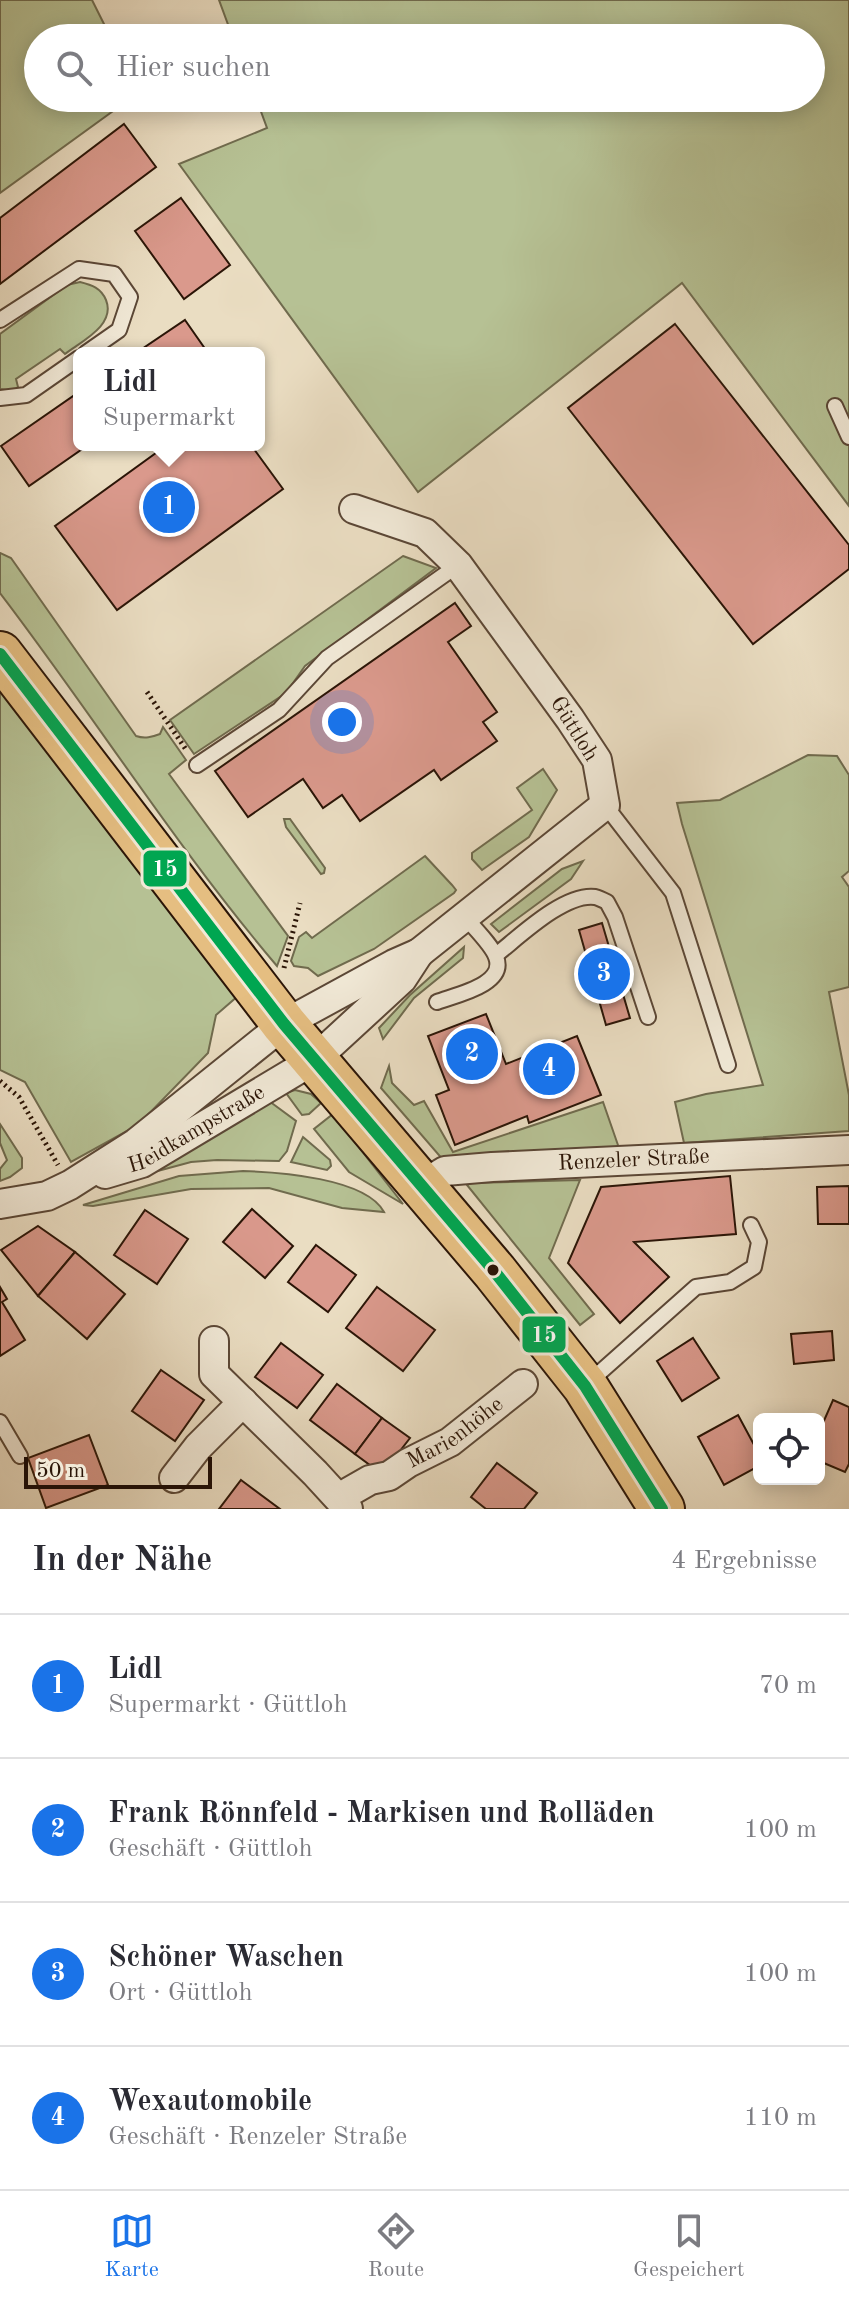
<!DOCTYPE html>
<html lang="de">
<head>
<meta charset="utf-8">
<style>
	:root { --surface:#fff; --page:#f2f2f3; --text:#2b2b33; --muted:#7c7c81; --line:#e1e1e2; --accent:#1a73e8 }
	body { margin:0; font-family:"Old Standard TT",serif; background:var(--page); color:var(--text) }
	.controls { position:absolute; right:24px; bottom:24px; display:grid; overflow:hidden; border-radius:12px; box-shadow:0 4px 20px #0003 }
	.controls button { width:72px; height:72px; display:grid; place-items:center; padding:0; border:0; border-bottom:2px solid var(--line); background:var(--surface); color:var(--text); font:40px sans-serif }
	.scale { position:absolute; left:24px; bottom:20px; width:188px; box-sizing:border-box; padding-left:8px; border:4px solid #2b1507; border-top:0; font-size:22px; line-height:28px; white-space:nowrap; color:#2b1507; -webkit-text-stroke:6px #f1e9d7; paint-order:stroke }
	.you { position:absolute; left:342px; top:722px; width:28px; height:28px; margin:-20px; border:6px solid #fff; border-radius:50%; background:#1a73e8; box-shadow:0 0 0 12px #1a73e833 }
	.badge { display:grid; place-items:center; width:52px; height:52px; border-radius:50%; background:var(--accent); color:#fff; font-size:26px; font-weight:700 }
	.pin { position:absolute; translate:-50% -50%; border:4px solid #fff; box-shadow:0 2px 8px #0006 }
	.popup { position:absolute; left:73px; top:347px; width:192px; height:104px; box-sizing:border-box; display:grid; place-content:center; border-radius:12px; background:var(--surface); filter:drop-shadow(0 2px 6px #0005); font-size:26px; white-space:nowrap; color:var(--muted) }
	.popup b { font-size:30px; color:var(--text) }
	.popup::after { content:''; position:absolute; left:50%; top:100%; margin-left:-16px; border:16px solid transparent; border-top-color:var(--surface) }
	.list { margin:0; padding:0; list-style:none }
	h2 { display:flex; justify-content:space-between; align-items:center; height:104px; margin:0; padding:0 32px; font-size:34px }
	h2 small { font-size:26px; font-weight:400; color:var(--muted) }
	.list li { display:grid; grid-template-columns:52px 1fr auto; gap:24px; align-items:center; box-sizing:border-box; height:144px; padding:0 32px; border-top:2px solid var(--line) }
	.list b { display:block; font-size:30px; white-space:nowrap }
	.list p { margin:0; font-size:26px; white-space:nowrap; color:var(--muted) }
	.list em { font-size:26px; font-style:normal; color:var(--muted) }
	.icon { flex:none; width:44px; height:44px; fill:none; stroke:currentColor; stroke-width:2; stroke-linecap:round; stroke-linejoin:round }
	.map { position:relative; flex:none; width:849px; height:1509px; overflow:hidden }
	.search { position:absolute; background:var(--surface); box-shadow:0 4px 20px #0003; left:24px; right:24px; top:24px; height:88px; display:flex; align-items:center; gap:20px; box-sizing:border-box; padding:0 28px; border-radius:44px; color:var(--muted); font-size:30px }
	.sheet { height:680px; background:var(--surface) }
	nav { display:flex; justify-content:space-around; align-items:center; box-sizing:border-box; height:112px; border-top:2px solid var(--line); background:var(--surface); font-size:22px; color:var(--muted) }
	nav a { display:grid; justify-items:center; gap:4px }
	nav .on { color:var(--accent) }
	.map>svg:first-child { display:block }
	.green { fill:#b6c194; stroke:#706b4e; stroke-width:2 }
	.building { fill:#da998c; stroke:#2b1507; stroke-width:2 }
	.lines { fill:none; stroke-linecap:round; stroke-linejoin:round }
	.service-casing { stroke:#5b4736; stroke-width:18 }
	.minor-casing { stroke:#5b4736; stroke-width:32 }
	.primary-casing { stroke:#2b1507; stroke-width:48 }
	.path { stroke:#2b1507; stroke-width:5; stroke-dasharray:2 4; stroke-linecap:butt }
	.service { stroke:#f1e9d7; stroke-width:14 }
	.minor { stroke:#f1e9d7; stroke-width:28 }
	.primary { stroke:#e5be81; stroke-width:44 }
	.bus-1-casing { stroke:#f1e9d7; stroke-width:18 }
	.bus-1 { stroke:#00a651; stroke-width:12 }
	.bus-dot { fill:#2b1507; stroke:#f1e9d7; stroke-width:3 }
	.labels { text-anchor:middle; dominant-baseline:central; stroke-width:8; stroke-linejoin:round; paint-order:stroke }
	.street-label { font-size:22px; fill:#2b1507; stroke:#f1e9d7 }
	.line-badge { stroke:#f1e9d7; stroke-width:3 }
	.badge-label { font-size:22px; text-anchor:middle; font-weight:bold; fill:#fff }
</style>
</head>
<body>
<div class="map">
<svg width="849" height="1509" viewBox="0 0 849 1509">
	<rect width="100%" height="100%" fill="#eaddc2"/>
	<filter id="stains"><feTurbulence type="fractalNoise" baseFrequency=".0025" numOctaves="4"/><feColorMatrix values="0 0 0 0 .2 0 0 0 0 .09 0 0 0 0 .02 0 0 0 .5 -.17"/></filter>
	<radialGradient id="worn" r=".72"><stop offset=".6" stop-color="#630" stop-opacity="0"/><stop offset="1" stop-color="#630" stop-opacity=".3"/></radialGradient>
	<g class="green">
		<polygon points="0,0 92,0 111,38 38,38 38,98 131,98 0,193"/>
		<polygon points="219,0 849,0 849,506 682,283 418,492 179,164 267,128 256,98 811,98 811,38 233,38"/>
		<path d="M80,282C92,285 101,288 106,300C116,325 82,341 65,354L60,349L16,379L18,387L14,391L0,389V334L67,285Z"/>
		<path d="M0,553L11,558L136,736C145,739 152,737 160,734L163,727L186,760L169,774L288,936L277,966C176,847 94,716 0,593Z"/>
		<polygon points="403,556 436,568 305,666 286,693 194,754 170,720"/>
		<polygon points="0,688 239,995 216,1015 208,1053 138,1125 71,1162 25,1082 0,1070"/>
		<polygon points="808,755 837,756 849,775 849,871 842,877 849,887 849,987 829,992 849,1095 849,1131 684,1143 675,1102 706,1094 763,1085 682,824 677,803 720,800"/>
		<polygon points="543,769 557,790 529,837 482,870 472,859 472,853 532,810 517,788"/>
		<polygon points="284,819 290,819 325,868 324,873 321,874 286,827"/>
		<polygon points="425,856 452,885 456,890 454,893 374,949 318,976 308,968 294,966 291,961 299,937 306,932 312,938"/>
		<polygon points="583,861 571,879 499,932 491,924 562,869"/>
		<polygon points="464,947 463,958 414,998 383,1039 379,1028 410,995"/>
		<polygon points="389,1066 392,1083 414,1105 424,1101 453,1152 603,1102 619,1148 444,1161 381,1088"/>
		<polygon points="295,1090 311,1094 321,1103 309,1114 302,1115 286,1093"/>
		<polygon points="269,1101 296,1121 287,1151 279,1161 217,1160 191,1162 154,1172"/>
		<polygon points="333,1114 403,1204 349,1172 314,1129"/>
		<polygon points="0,1124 22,1158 22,1168 10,1177 0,1181 0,1169 7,1160 0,1143"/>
		<polygon points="303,1137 330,1160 331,1166 327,1170 291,1162"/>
		<path d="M243,1171C278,1172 366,1178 384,1212L342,1208L269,1188L191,1189L93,1206L83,1205L179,1176Z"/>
		<polygon points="580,1180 549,1258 594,1314 580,1325 467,1185 471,1183"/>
	</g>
	<g class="building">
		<polygon points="124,124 156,167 0,284 0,218"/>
		<polygon points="181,198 230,265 184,299 135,231"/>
		<polygon points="185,320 208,353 136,353"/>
		<polygon points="675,324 849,545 849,569 753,644 568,408"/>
		<polygon points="79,392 79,445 88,445 29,486 1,446"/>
		<polygon points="167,445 251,445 283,489 117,610 55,526"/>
		<polygon points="455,603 471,626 448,642 497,712 483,722 497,741 441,780 434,770 360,821 342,795 323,808 303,779 248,817 215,771"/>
		<polygon points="602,923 630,1018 606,1025 579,930"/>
		<polygon points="486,1014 506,1064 577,1036 601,1095 529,1123 527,1116 455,1145 436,1095 449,1090 428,1036"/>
		<polygon points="730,1176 736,1234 634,1242 669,1277 620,1323 568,1263 601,1187"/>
		<polygon points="849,1186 849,1224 818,1224 817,1187"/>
		<polygon points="252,1209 293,1246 265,1278 223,1242"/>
		<polygon points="145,1210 188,1239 157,1284 114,1255"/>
		<polygon points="38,1226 75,1252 38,1296 1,1250"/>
		<polygon points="316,1245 356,1275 328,1312 288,1282"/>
		<polygon points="75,1252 125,1294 87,1339 38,1296"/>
		<polygon points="0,1287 7,1299 2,1302 25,1340 0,1356"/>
		<polygon points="377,1287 435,1330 403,1371 346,1328"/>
		<polygon points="832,1331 834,1360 794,1364 791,1334"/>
		<polygon points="693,1338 719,1378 682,1401 657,1361"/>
		<polygon points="281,1343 323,1375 297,1408 255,1377"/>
		<polygon points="161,1370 204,1400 175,1441 132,1411"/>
		<polygon points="337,1384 382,1418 355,1454 310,1420"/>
		<polygon points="833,1400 849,1407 849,1464 845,1472 819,1461 819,1432"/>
		<polygon points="738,1415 759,1454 759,1466 724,1485 698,1437"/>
		<polygon points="382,1418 410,1438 382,1474 355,1454"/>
		<polygon points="89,1435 108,1485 46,1508 28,1458"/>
		<polygon points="497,1463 537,1493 524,1509 486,1509 471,1497"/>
		<polygon points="241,1480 280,1509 219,1509"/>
	</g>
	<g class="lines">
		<defs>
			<g id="service">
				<polyline points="0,320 79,269 114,274 130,297 119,330 86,353"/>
				<polyline points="0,398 26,395 79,358"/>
				<polyline points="835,406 849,437"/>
				<polyline points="197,765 279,710 327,658 458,565"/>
				<polyline points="605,805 673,893 728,1065"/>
				<path d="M496,955C519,937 564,893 595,897C599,898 603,900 607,902L615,917L648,1017"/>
				<path d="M437,1002C455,995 507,985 496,957C492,945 473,927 465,917"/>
				<polyline points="588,1383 696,1287 730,1282 754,1267 759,1242 751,1225"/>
				<polyline points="0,1422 20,1456"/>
			</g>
			<g id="minor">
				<path id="s1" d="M105,1174L142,1163L314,1060L402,979L419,953"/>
				<path id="s2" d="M422,1185L445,1171L492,1167L849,1150"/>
				<polyline points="0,1204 47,1196 70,1185 136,1143 284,1024 394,964 419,953 605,805 597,760 570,719 458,565 425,533 354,509"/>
				<polyline points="214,1341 214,1374 315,1473 348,1509"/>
				<polyline points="174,1478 198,1447 243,1402"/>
				<path id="s3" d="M342,1501L349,1492L370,1480L389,1476L408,1463L450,1442L523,1384"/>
			</g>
			<polyline id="primary" points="0,654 284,1024 495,1272 585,1386 662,1509"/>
		</defs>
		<use href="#service" class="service-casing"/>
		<use href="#minor" class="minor-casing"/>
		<use href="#primary" class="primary-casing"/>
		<g class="path">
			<polyline points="147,692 187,751"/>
			<polyline points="284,968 300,903"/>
			<polyline points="0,1081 19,1097 58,1165"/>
		</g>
		<use href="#service" class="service"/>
		<use href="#minor" class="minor"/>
		<use href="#primary" class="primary"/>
		<defs>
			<polyline id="bus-1" points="0,654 284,1024 495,1272 585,1386 662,1509"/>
		</defs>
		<use href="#bus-1" class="bus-1-casing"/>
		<use href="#bus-1" class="bus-1"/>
	</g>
	<circle class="bus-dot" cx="493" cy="1270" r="7"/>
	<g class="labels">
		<g class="street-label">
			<text transform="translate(574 729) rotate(58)">Güttloh</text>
			<text stroke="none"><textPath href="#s1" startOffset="102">Heidkampstraße</textPath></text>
			<text stroke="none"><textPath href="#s2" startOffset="216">Renzeler Straße</textPath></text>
			<text stroke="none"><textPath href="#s3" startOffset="134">Marienhöhe</textPath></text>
		</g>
	</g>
	<g class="line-badge">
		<rect x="142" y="849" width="46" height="39" rx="8" fill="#00a651"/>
		<rect x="521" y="1315" width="46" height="39" rx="8" fill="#00a651"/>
	</g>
	<g class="badge-label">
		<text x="165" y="876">15</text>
		<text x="544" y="1342">15</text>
	</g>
	<rect width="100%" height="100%" filter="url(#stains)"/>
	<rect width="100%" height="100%" fill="url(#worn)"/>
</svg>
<div class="controls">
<button><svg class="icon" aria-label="locate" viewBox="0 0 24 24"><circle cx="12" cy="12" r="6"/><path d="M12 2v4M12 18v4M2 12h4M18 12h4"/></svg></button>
</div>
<div class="scale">50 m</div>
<div class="you"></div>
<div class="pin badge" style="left:169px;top:507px">1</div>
<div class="popup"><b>Lidl</b>Supermarkt</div>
<div class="pin badge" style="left:472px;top:1054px">2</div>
<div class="pin badge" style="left:604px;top:974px">3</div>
<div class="pin badge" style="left:549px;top:1069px">4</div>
<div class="search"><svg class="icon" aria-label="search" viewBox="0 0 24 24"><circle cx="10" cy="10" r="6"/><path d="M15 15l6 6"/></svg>Hier suchen</div>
</div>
<section class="sheet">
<h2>In der Nähe<small>4 Ergebnisse</small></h2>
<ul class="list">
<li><span class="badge">1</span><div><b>Lidl</b><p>Supermarkt · Güttloh</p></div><em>70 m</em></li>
<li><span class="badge">2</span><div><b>Frank Rönnfeld - Markisen und Rolläden</b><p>Geschäft · Güttloh</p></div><em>100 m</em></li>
<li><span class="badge">3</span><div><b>Schöner Waschen</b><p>Ort · Güttloh</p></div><em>100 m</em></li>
<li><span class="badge">4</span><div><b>Wexautomobile</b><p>Geschäft · Renzeler Straße</p></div><em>110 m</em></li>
</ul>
</section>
<nav>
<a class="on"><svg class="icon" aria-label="map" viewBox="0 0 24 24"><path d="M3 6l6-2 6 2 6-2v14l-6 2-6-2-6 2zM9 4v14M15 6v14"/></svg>Karte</a>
<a><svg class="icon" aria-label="directions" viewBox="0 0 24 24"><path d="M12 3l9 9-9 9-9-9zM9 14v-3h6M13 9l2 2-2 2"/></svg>Route</a>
<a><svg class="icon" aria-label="saved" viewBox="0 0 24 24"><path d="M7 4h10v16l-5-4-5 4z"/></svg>Gespeichert</a>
</nav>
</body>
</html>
